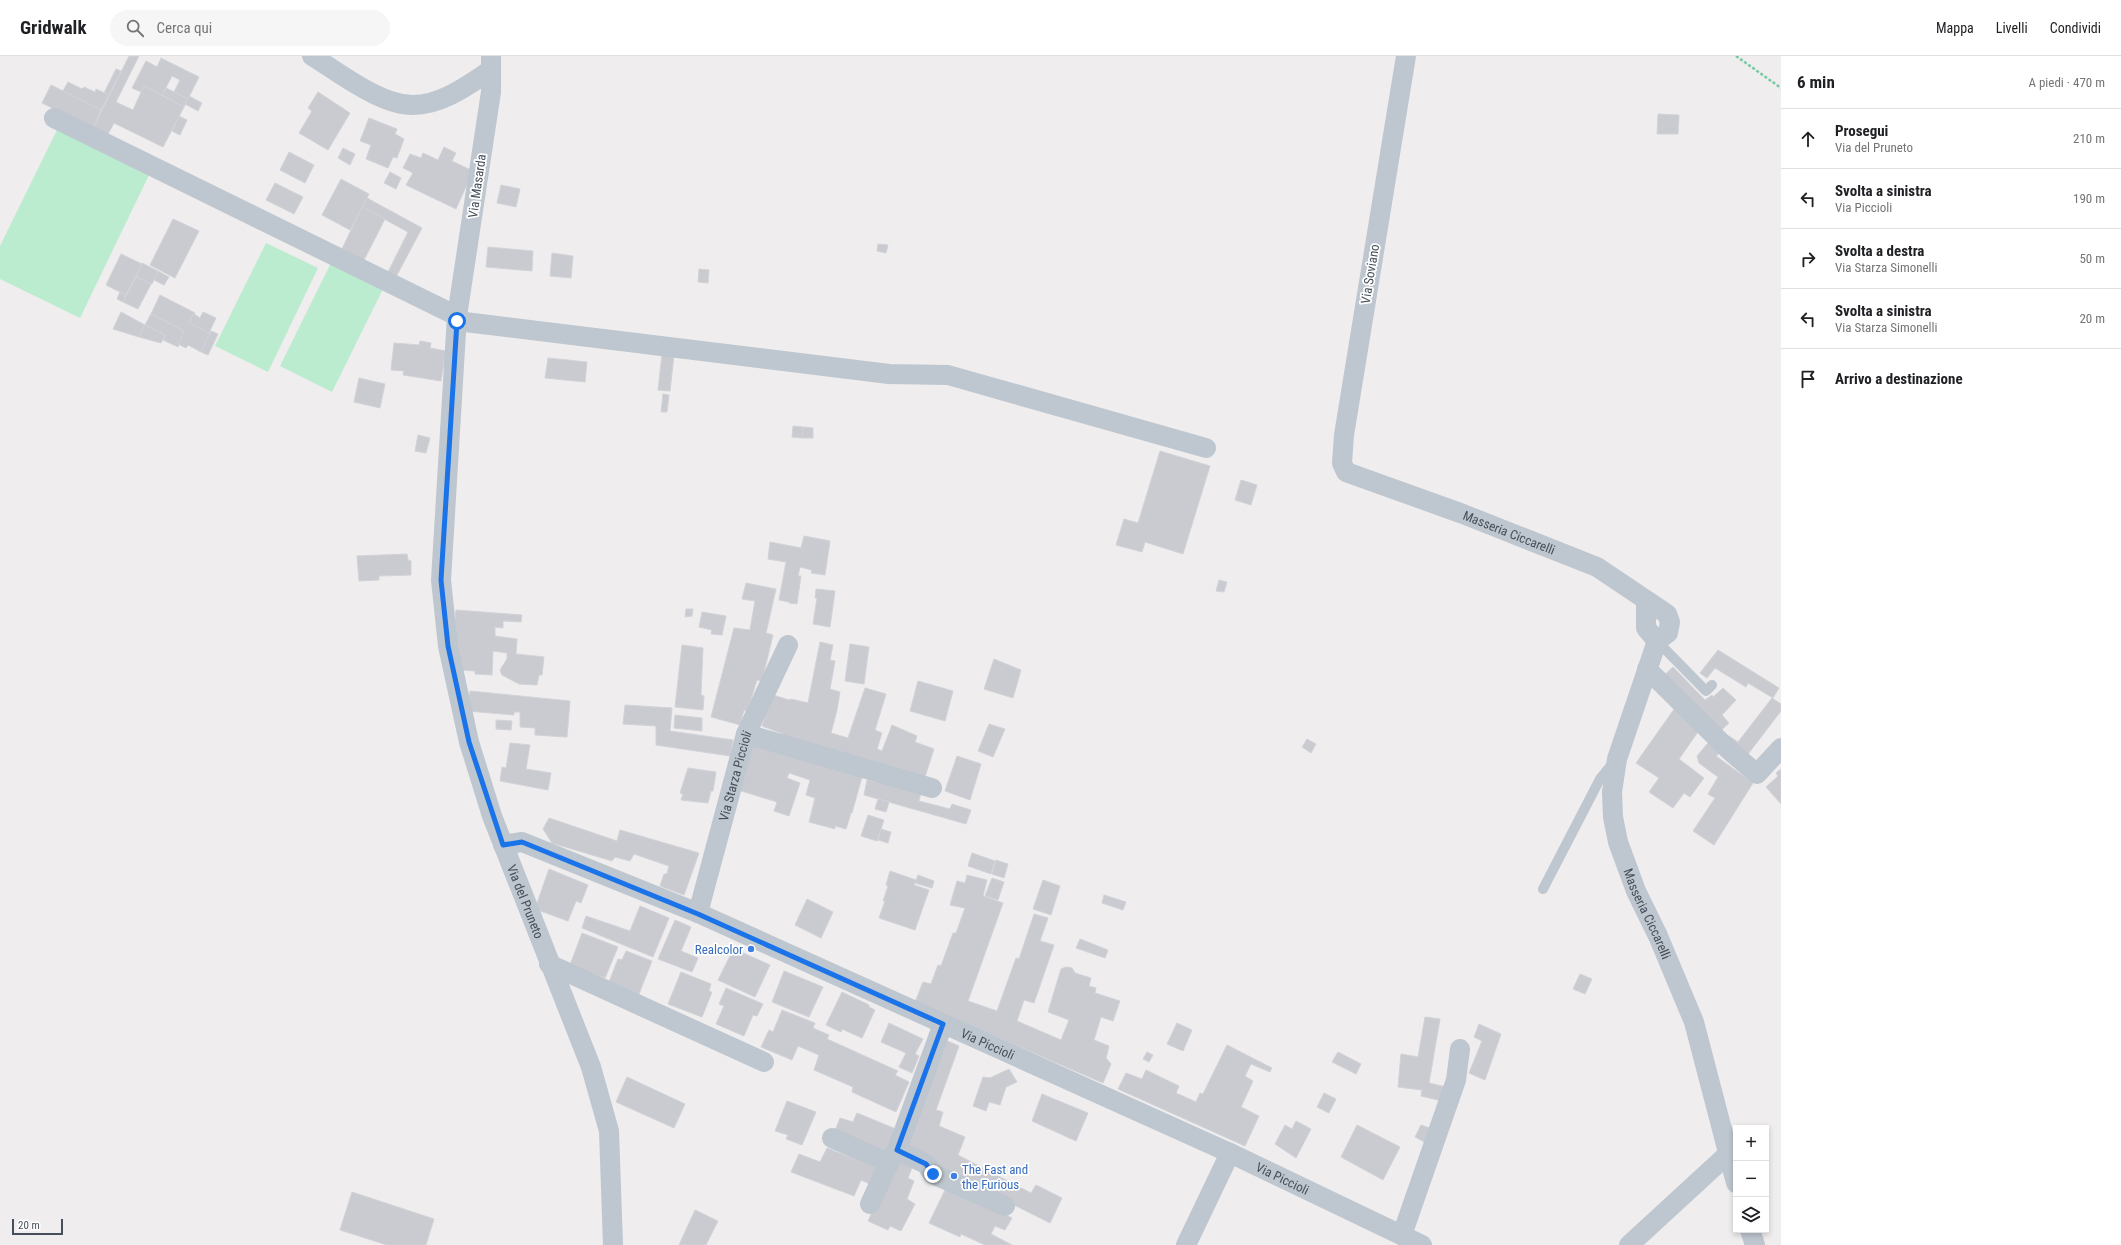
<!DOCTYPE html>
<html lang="it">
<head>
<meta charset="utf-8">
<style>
	:root { --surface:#fff; --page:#f6f6f6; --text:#202124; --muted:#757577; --line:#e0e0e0 }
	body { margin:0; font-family:"Roboto Condensed",sans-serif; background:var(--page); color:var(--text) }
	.controls { position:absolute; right:12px; bottom:12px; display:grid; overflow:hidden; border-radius:0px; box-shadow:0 2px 6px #0003 }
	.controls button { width:36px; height:36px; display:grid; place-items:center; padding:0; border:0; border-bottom:1px solid var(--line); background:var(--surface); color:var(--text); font:20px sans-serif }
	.scale { position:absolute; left:12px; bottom:10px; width:51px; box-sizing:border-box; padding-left:4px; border:2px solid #464f59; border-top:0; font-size:11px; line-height:14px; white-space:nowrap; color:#464f59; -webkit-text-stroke:3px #fff; paint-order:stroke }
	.stop { position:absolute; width:12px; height:12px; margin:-9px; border:3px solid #1a73e8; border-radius:50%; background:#fff }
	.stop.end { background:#1a73e8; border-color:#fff; box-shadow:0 1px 4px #0008 }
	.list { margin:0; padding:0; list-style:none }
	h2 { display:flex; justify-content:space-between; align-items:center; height:52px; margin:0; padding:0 16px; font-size:17px }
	h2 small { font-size:13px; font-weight:400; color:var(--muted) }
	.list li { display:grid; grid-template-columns:26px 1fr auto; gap:12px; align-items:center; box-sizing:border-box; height:60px; padding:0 16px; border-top:1px solid var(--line) }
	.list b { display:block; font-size:15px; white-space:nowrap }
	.list p { margin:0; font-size:13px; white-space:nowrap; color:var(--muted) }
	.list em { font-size:13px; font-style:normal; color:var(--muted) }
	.icon { flex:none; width:22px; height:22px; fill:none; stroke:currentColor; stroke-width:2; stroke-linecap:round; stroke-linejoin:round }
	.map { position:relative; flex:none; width:1781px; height:1189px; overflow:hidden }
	header { display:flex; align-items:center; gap:24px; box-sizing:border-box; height:56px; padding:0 20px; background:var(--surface); border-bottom:1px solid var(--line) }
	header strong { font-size:19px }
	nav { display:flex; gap:22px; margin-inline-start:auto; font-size:14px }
	.search { width:280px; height:36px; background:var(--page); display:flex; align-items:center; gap:10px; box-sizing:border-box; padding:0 14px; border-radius:22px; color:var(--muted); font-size:15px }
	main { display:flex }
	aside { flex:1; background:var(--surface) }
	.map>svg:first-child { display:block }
	.green { fill:#bbecd0 }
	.building { fill:#cacbd1; stroke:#d1d3d8 }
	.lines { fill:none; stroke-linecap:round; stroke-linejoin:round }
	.path { stroke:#75c9a3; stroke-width:2.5; stroke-dasharray:3 2; stroke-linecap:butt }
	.lane { stroke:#bec6cf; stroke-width:10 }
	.street { stroke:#bec6cf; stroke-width:20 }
	.route { stroke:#1a73e8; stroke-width:5 }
	.shop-dot { fill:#3f7fe0; stroke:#fff; stroke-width:1.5 }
	.labels { text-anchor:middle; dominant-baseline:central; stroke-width:3.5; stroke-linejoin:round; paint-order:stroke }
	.street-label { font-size:13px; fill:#464f59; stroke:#fff }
	.shop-label { font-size:13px; fill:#366cbe; stroke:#fff; text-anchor:end }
</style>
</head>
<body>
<header>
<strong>Gridwalk</strong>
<div class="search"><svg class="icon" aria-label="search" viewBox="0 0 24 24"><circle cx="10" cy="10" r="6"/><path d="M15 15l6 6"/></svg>Cerca qui</div>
<nav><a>Mappa</a><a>Livelli</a><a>Condividi</a></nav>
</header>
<main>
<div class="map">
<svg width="1781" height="1189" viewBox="0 0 1781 1189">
	<rect width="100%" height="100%" fill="#efeded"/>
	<g class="green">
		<polygon points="57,74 149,119 80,262 0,223 0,190"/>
		<polygon points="266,187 318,212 268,316 215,290"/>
		<polygon points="331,207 383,233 332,336 280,310"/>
	</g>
	<g class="building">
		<polygon points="129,0 139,0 116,46 133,54 144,30 184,51 163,91 114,67 107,80 93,72"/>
		<polygon points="161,2 199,21 188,43 174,36 180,24 172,20 162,39 144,30 141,36 132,32 146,5 157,11"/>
		<polygon points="116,13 121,15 109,39 104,37"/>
		<polygon points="68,26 82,33 84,31 95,36 96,33 109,39 101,54 63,35"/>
		<polygon points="51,29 101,54 93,72 42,47"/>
		<polygon points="166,32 188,43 184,51 162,39"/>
		<polygon points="318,36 350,57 328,94 299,77 312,55 308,52"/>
		<polygon points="189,40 202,47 198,55 185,48"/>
		<polygon points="1658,58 1679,59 1678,78 1657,78"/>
		<polygon points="179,60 187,64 180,79 172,75"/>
		<polygon points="369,62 397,73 395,78 404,83 397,102 393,101 388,112 366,103 371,89 360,85"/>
		<polygon points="444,91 456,97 452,105 473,115 456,153 406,129 413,117 403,112 410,98 421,102 423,97 438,104"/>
		<polygon points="343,92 355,98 350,109 338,102"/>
		<polygon points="289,96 314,109 305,127 280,114"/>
		<polygon points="390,116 401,122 396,133 384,127"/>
		<polygon points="341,123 369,138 350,174 322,159"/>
		<polygon points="275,127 303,141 294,158 266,144"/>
		<polygon points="501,129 520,133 516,151 497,147"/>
		<polygon points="367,142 422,172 396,221 388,216 408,176 362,151"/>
		<polygon points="362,151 385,163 364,204 342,193"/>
		<polygon points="173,163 199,175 175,222 150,209"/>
		<polygon points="878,188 888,189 886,197 877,195"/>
		<polygon points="488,191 533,195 532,215 486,211"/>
		<polygon points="552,197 573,200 571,222 550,220"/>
		<polygon points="121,198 142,208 126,239 106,229"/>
		<polygon points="142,207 158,215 152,228 136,221"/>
		<polygon points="699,213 709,214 708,227 698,226"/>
		<polygon points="158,215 169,221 164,229 154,224"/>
		<polygon points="136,221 151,228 138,253 123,246"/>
		<polygon points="120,236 126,239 123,246 117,243"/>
		<polygon points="160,239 195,257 189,267 210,277 201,296 188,289 186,292 178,288 184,275 151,258"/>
		<polygon points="121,256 145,269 139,281 113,273"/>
		<polygon points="203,256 216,262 209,277 189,267 194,258 200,262"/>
		<polygon points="151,258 184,275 178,291 163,284 165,279 145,269"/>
		<polygon points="145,269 165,279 161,287 139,281"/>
		<polygon points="211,275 218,278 208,299 201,296"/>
		<polygon points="420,285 431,287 430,292 446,295 441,325 403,319 404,315 391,314 394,287 419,289"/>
		<polygon points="662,298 674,299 670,335 658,334"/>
		<polygon points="548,302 587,306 585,326 545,322"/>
		<polygon points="359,322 385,328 380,352 354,346"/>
		<polygon points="663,338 669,339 667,356 661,356"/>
		<polygon points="793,370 803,371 802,382 792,381"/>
		<polygon points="803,371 813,372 813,382 802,382"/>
		<polygon points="418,379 430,382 426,397 415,395"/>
		<polygon points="1160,395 1210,410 1183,498 1145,486 1142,496 1116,489 1124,463 1138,467"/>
		<polygon points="1241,424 1257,429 1251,449 1235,444"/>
		<polygon points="804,480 830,485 825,519 811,517 812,514 800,511 798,520 801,520 797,548 789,547 789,546 779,544 786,506 768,503 770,486 801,492"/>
		<polygon points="407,498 408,504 411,505 411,519 379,520 379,524 359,525 357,500"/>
		<polygon points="1219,524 1227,526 1224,536 1216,535"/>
		<polygon points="746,527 776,533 766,577 773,579 762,625 757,624 747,656 744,654 740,669 711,661 734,572 750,574 755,545 742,543"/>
		<polygon points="816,533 835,535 830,571 813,568 817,542 815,542"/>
		<polygon points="686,553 693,553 692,560 685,561"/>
		<polygon points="456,554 522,559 521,566 503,565 503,572 495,571 495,580 517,583 516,598 544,601 542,619 539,619 537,629 519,628 502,619 500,614 507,603 507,597 493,595 492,619 475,618 475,615 460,614 452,593"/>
		<polygon points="702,556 726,560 722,579 711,578 712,574 699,571"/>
		<polygon points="820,586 833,589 830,604 835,605 830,633 840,636 837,654 831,677 848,682 865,632 886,638 875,674 882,677 877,693 882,695 892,669 917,680 915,686 934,693 924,724 782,682 783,678 762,670 773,639 789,644 791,643 808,647"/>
		<polygon points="850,588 869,591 864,628 845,625"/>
		<polygon points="682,589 703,592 701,639 704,640 703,654 675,651"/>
		<polygon points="1718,594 1779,632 1773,642 1748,627 1746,631 1715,612 1707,622 1700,617"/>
		<polygon points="994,603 1021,614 1013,642 984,633"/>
		<polygon points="1673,611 1705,644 1712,639 1713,641 1723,632 1736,644 1722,659 1729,667 1717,678 1661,622"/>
		<polygon points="918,625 953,635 945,665 910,655"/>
		<polygon points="470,635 570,645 567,681 535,679 535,672 520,671 520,656 514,656 514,659 467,655"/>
		<polygon points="1772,642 1781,648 1781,655 1745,702 1724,687 1729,680 1738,686"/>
		<polygon points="625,649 672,652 670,675 733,684 730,700 656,689 656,670 623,668"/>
		<polygon points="1677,649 1700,673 1679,703 1704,722 1690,741 1684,737 1673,752 1649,736 1659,722 1636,707"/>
		<polygon points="675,659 702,662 702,675 674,672"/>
		<polygon points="496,664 512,665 511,674 496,673"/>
		<polygon points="989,668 1005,673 993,701 978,695"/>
		<polygon points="1307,683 1316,688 1311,697 1302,691"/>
		<polygon points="510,687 530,689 526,713 551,717 548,734 500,725 502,711 506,712"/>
		<polygon points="1708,687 1721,696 1716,700 1753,727 1714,789 1693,775 1715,742 1708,738 1718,721 1699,707 1697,700"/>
		<polygon points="749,688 862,721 852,757 851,757 846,773 835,770 835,773 809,766 815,742 806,739 810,724 789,717 787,722 800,727 789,760 774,755 777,746 738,734"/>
		<polygon points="957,700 981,708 970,744 945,735"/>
		<polygon points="688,712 716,716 713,735 711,735 708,747 681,744 683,738 680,737"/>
		<polygon points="1781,713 1781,748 1766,731 1778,720 1776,717"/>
		<polygon points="867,724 876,726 877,724 921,736 919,745 950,753 952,748 971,754 966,768 864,739"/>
		<polygon points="878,743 889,746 886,756 875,753"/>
		<polygon points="868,759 884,764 877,785 861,780"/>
		<polygon points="549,762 617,785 620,774 699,797 684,839 660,830 664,818 667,818 669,810 634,798 630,805 615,801 612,805 552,787 543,773"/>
		<polygon points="881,773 891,776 888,787 878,784"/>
		<polygon points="972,797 995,805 991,818 968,810"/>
		<polygon points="996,804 1008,808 1004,822 992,818"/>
		<polygon points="549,813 588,829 581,847 576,845 568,865 535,853"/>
		<polygon points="890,815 916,824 914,829 929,834 915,874 879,862 885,845 883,845 888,830 886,829"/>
		<polygon points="918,819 934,825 932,832 915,827"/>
		<polygon points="967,819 987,824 983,840 1003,847 968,945 997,955 1016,902 1019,903 1034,858 1048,862 1040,885 1054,889 1034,947 1024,944 1017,965 1061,984 1069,964 1048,956 1061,913 1066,911 1072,912 1075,917 1091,922 1089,930 1096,932 1095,937 1120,945 1113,965 1101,961 1094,984 1109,990 1106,1002 1111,1008 1103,1027 915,946 923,926 931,928 938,909 941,910 953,877 956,877 965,852 950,849 957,825 965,827"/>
		<polygon points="992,822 1004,826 998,844 985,840"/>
		<polygon points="1043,824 1060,830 1051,859 1033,853"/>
		<polygon points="1104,839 1126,846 1123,854 1102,847"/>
		<polygon points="807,843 833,856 821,882 795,869"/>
		<polygon points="640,850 669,862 653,901 582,872 586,860 630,875"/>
		<polygon points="675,864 691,871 681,895 698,902 692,916 658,903"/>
		<polygon points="582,877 618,891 605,922 570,909"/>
		<polygon points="1080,883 1108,894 1105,902 1076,892"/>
		<polygon points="626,895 652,905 639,938 609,926 618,903 622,904"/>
		<polygon points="732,896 739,899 741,896 770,909 755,941 718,924"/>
		<polygon points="784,915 823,931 809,961 772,946"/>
		<polygon points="681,916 711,928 709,935 712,936 702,961 668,948"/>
		<polygon points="1580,918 1592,923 1585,938 1573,933"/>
		<polygon points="726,932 763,948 757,960 753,959 744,980 716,968 724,950 719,948"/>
		<polygon points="842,936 869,949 869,951 875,954 862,982 842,973 841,976 826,969"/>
		<polygon points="782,954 815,967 813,972 829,979 827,983 898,1015 895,1019 909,1026 896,1056 852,1036 853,1031 814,1014 819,999 798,990 792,1004 761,991 769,974 773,976"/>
		<polygon points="1425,961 1440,963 1429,1027 1446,1031 1442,1045 1421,1040 1422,1034 1398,1031 1401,998 1418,1001"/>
		<polygon points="889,967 923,983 915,998 919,1000 912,1017 899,1011 906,997 881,986"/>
		<polygon points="1177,967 1192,974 1183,995 1167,988"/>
		<polygon points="1479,968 1501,978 1485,1024 1469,1017 1482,985 1474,981"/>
		<polygon points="945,984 959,990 936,1054 943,1056 939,1070 965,1081 958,1099 1031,1137 1036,1129 1062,1142 1050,1167 902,1093"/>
		<polygon points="1227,989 1272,1012 1270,1016 1251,1008 1245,1020 1253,1025 1241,1051 1259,1060 1245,1090 1118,1033 1126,1017 1142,1023 1146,1014 1179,1030 1176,1037 1196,1046 1200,1037 1203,1038"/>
		<polygon points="1147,996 1153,999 1149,1006 1143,1003"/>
		<polygon points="1338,996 1361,1008 1356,1018 1332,1006"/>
		<polygon points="1009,1013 1017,1026 1006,1031 1000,1049 989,1046 986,1055 973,1050 983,1021 990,1022"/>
		<polygon points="627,1021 685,1048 674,1072 616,1046"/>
		<polygon points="1324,1037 1336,1043 1329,1057 1317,1051"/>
		<polygon points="1042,1038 1088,1057 1076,1085 1032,1065"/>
		<polygon points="787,1045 816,1056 802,1089 786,1083 788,1079 775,1075"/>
		<polygon points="857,1057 896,1073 885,1097 835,1075 840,1062 853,1066"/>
		<polygon points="1296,1065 1311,1073 1296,1102 1275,1088 1285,1069 1292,1073"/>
		<polygon points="1357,1069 1400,1091 1383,1124 1341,1101"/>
		<polygon points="1421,1069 1433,1073 1428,1088 1415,1081"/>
		<polygon points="827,1092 879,1113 872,1129 861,1124 854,1140 791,1116 799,1098 820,1106"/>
		<polygon points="898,1102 913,1109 908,1122 914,1125 907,1143 915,1148 901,1175 890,1170 888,1174 868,1165"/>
		<polygon points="945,1134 967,1140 1012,1162 1005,1174 995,1170 991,1178 1012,1189 985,1189 961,1178 960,1181 929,1167"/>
		<polygon points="352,1136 434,1163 426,1189 387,1189 340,1174"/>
		<polygon points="695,1154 718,1165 706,1189 679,1189"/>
	</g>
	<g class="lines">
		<polyline class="path" points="1736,0 1781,32"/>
		<g class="lane">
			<polyline points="1657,585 1706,635 1712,629"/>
			<polyline points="1543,833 1600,723 1613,707"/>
		</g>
		<g class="street">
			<path d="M312,0C340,17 380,49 413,49C442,49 468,29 491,14"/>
			<path id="s1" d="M491,0V36L457,260L441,524L448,590L469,686L492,760L591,1011L609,1075L613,1189"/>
			<path id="s2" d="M1406,0L1344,379L1342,407L1346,416L1463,458L1597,511L1667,558L1670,566L1668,577L1657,585L1617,703L1612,736L1613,761L1618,786L1636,835L1658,880L1694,966L1736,1127"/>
			<polyline points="54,62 457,260"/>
			<polyline points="457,265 889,318 948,319 1206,392"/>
			<polyline points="1646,546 1646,572 1657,585"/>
			<polyline points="1647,613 1729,694 1757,718 1781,692"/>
			<polyline points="746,678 932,732"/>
			<path id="s3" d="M503,789L522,786L698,857L1230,1097L1422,1189"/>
			<path id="s4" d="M698,857L746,678L788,589"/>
			<polyline points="549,908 764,1006"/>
			<polyline points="943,968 897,1094 926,1108 933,1118 1005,1150"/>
			<polyline points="832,1082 889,1107"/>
			<polyline points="870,1148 889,1107 896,1095"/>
			<polyline points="1750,1174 1755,1189"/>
			<polyline points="1402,1179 1456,1024 1460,993"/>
			<polyline points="1186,1189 1230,1097"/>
			<polyline points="1629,1189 1728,1098"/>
		</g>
	</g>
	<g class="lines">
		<polyline class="route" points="457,265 441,524 448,590 469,686 503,789 522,786 698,858 943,968 897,1094 926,1108 933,1118"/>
	</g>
	<g class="shop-dot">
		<circle cx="751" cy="893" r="4"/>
		<circle cx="954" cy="1120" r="4"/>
	</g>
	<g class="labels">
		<g class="street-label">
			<text transform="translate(477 130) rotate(-82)">Via Masarda</text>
			<text transform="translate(1370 218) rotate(-81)">Via Soviano</text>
			<text stroke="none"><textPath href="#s2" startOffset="596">Masseria Ciccarelli</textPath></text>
			<text stroke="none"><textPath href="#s4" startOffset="142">Via Starza Piccioli</textPath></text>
			<text stroke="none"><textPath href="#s1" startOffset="861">Via del Pruneto</textPath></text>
			<text stroke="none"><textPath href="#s2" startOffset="1094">Masseria Ciccarelli</textPath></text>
			<text stroke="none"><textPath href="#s3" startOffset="527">Via Piccioli</textPath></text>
			<text stroke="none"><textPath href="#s3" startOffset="851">Via Piccioli</textPath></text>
		</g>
		<g class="shop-label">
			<text x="743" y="893">Realcolor</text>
			<text x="962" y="1113" text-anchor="start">The Fast and<tspan x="962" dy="15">the Furious</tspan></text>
		</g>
	</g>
</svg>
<div class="controls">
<button>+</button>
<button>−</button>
<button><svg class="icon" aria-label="layers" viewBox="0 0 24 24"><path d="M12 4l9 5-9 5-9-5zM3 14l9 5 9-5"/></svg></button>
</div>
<div class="scale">20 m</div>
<div class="stop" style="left:457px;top:265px"></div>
<div class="stop end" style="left:933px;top:1118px"></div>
</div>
<aside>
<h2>6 min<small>A piedi · 470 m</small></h2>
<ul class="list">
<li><svg class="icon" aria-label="ahead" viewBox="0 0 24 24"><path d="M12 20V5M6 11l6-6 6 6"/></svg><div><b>Prosegui</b><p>Via del Pruneto</p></div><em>210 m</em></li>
<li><svg class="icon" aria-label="left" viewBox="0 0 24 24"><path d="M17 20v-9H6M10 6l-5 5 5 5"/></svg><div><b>Svolta a sinistra</b><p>Via Piccioli</p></div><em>190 m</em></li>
<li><svg class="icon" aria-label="right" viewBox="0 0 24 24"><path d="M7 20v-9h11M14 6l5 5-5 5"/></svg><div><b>Svolta a destra</b><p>Via Starza Simonelli</p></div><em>50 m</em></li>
<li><svg class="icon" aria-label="left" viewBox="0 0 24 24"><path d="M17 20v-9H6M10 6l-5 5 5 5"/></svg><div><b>Svolta a sinistra</b><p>Via Starza Simonelli</p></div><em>20 m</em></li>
<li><svg class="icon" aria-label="arrive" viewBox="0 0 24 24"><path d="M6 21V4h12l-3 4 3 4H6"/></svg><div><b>Arrivo a destinazione</b></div></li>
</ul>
</aside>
</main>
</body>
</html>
